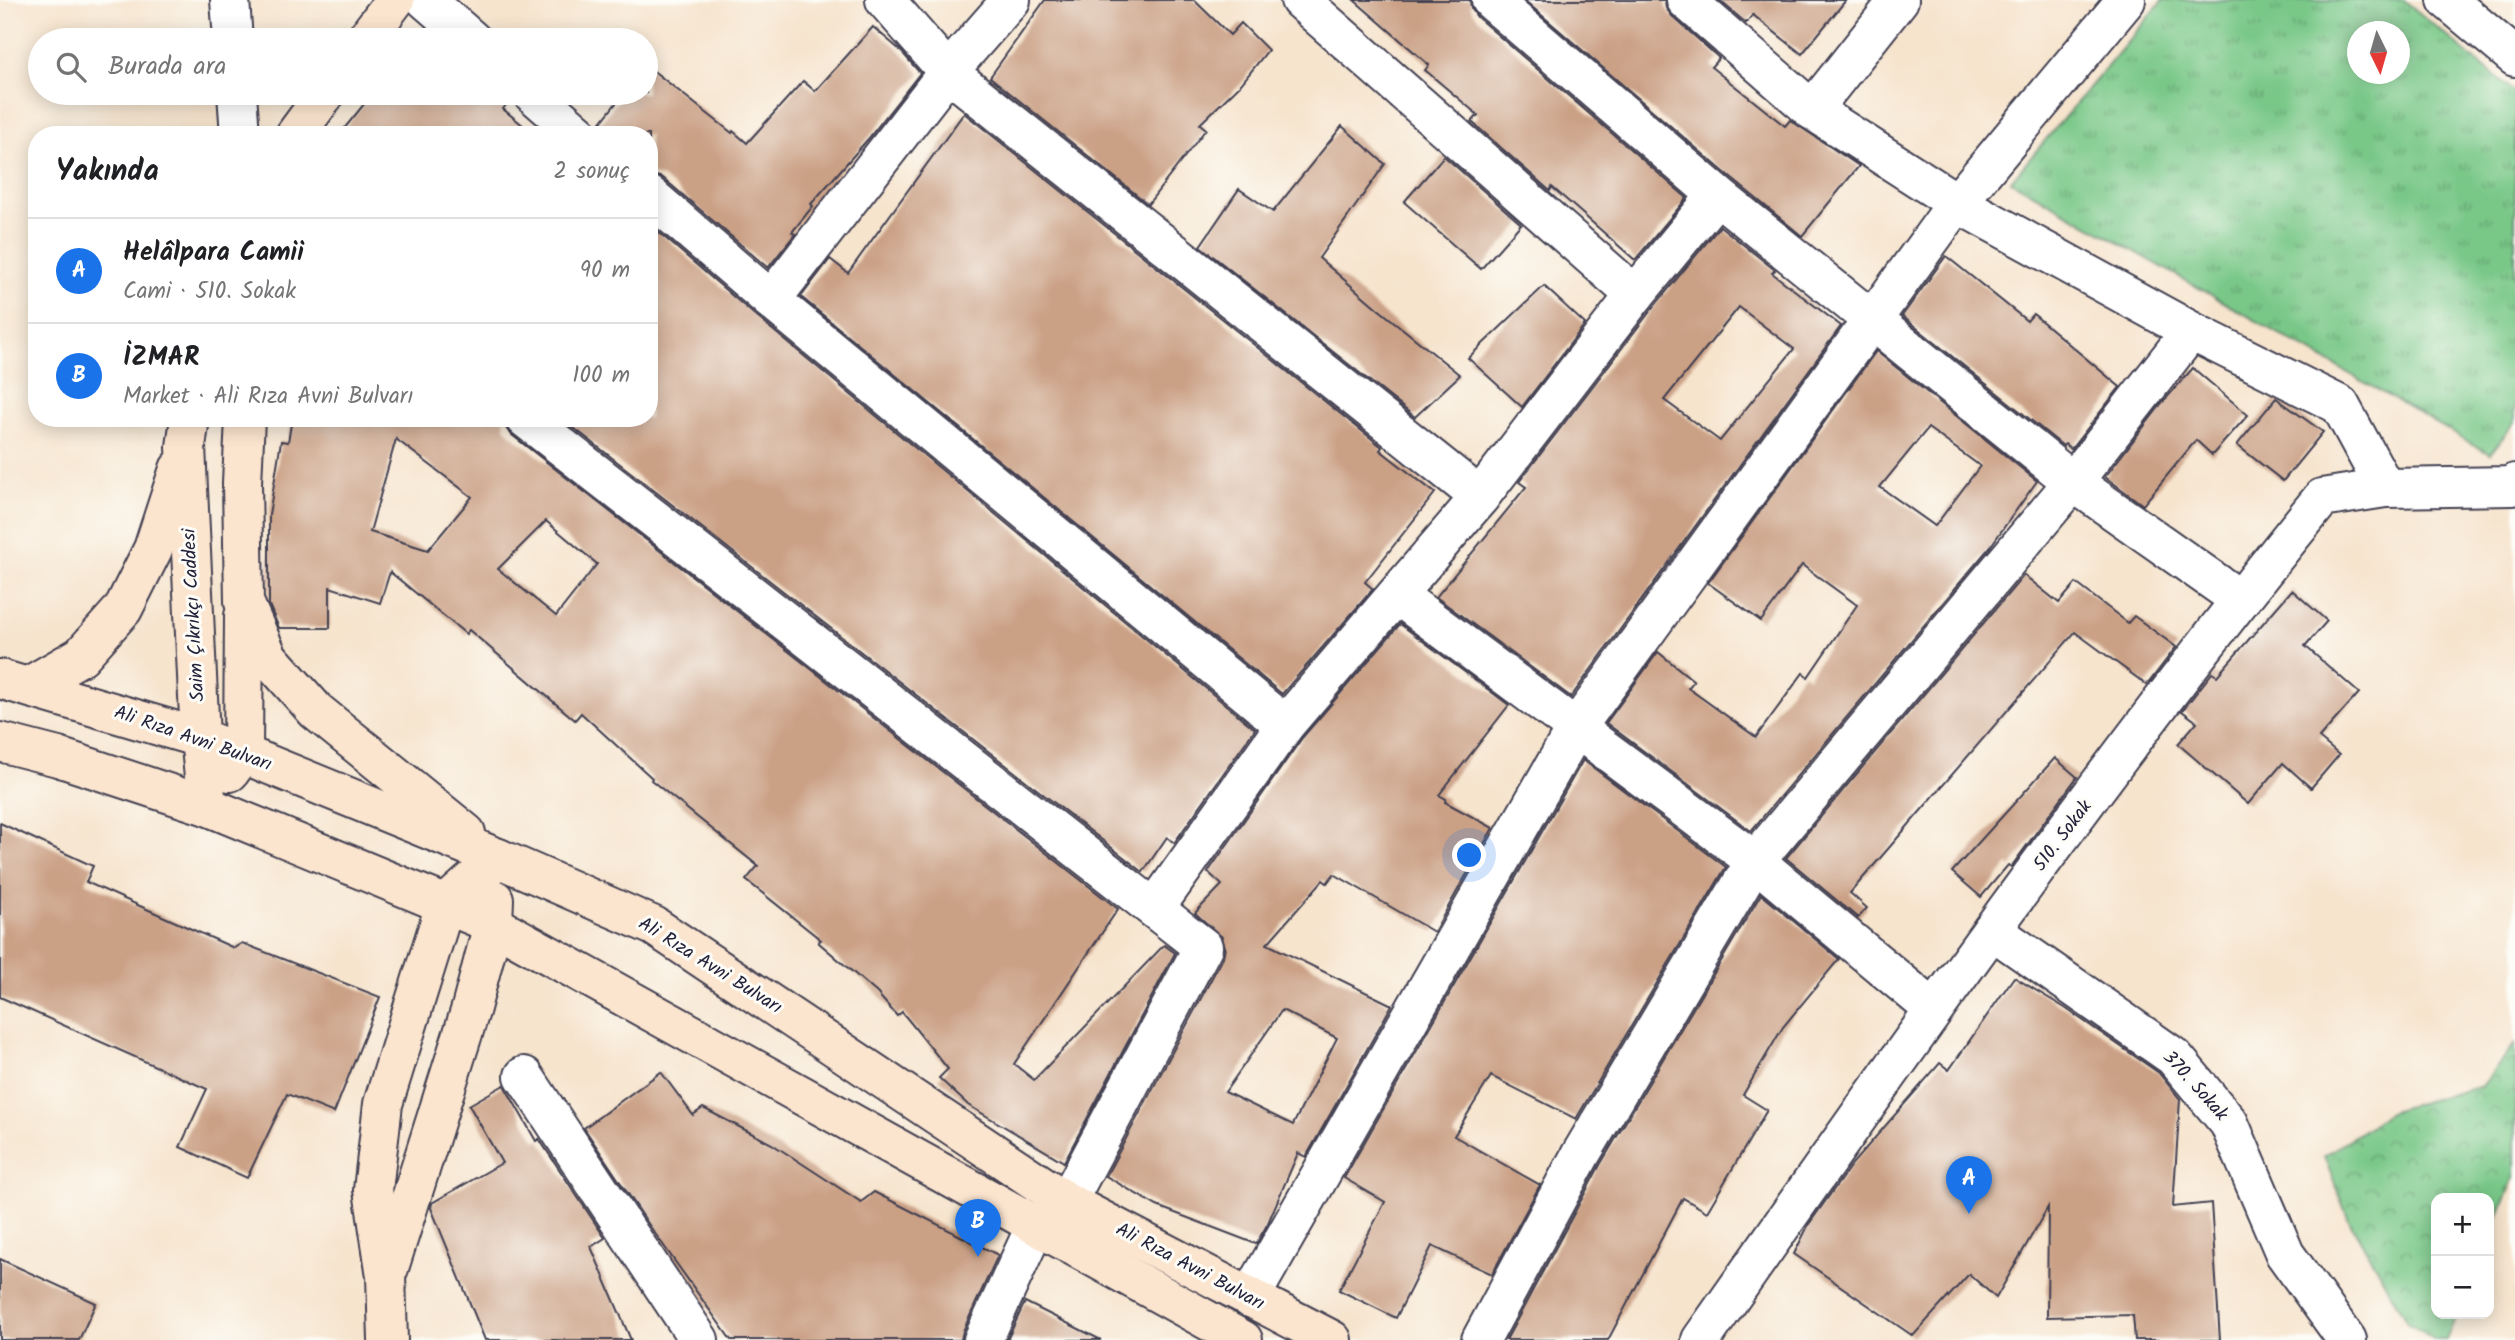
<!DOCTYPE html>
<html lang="tr">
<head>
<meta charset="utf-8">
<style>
	:root { --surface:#fff; --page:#f6f6f6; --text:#202124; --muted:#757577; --line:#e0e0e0; --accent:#1a73e8 }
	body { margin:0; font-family:Kalam,sans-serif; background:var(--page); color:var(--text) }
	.controls { position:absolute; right:21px; bottom:21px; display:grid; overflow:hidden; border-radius:14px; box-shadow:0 4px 18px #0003 }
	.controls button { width:63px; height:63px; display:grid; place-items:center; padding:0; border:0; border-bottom:2px solid var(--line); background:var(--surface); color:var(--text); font:35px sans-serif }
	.compass { position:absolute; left:2347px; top:21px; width:63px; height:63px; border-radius:50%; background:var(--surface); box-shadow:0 4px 18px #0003; rotate:175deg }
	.you { position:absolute; left:1470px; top:856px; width:24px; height:24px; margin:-18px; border:5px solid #fff; border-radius:50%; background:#1a73e8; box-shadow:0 0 0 10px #1a73e833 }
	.badge { display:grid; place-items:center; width:46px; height:46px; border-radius:50%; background:var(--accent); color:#fff; font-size:23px; font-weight:700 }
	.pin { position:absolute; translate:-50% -58px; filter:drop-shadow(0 2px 4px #0008) }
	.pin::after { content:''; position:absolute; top:37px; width:24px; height:21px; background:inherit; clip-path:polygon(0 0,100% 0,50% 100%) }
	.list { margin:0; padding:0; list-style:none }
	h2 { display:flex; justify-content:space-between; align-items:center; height:91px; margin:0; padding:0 28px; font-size:30px }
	h2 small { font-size:23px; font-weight:400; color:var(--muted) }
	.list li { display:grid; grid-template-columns:46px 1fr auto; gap:21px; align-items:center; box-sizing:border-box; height:105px; padding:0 28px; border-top:2px solid var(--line) }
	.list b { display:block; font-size:26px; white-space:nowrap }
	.list p { margin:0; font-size:23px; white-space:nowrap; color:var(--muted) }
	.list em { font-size:23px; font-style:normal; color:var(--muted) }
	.icon { flex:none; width:38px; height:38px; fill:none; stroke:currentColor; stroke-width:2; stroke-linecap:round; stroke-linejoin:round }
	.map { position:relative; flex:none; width:2515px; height:1340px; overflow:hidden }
	.search { position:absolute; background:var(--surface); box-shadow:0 4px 18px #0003; left:28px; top:28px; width:630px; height:77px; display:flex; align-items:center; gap:18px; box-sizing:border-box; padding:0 24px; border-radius:38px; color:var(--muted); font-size:26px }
	.panel { position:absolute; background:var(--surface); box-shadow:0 4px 18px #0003; left:28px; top:126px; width:630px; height:301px; border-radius:28px }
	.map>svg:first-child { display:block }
	.grass { fill:url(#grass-tufts); stroke:#4e7562; stroke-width:2; fill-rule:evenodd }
	.park { fill:url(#park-crowns); stroke:#4e7562; stroke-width:2 }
	.building { fill:#cba186; fill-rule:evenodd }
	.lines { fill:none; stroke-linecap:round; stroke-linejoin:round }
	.street-casing { stroke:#423f51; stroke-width:42 }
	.secondary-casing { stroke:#423f51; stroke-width:42 }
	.street { stroke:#fff; stroke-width:38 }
	.secondary { stroke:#fce5cf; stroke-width:38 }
	.labels { text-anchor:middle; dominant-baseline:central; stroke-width:6; stroke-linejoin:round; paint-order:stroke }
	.street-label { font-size:19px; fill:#22223b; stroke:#fdfcf7 }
</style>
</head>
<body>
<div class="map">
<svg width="2515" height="1340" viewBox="0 0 2515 1340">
	<defs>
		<pattern id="grass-tufts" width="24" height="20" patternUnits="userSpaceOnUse" patternTransform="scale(1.75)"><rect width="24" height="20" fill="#79c888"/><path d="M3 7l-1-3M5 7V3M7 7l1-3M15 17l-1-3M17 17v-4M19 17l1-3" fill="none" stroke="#63a270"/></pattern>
		<pattern id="park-crowns" width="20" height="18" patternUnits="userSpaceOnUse" patternTransform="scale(1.75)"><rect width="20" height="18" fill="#79c888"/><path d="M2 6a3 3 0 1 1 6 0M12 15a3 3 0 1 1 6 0" fill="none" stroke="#63a270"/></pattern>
	</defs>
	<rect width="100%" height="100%" fill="#fdfcf7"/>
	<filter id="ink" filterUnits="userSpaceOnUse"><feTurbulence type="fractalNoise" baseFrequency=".0143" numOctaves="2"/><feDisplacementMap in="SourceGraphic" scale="14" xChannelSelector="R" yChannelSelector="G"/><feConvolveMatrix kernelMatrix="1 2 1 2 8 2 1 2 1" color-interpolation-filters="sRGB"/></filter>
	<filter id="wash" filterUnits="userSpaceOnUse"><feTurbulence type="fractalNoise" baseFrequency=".00686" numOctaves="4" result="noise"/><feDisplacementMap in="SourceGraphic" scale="28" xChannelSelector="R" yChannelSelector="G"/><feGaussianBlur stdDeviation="1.57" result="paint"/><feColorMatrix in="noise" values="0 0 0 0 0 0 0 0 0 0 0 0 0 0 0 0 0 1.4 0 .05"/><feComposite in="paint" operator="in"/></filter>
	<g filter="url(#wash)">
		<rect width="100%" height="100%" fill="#f6e4cd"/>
		<path class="grass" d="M2163,0H2404L2515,93V422L2490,454L2011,181ZM2358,32H2400V74H2358Z"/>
		<polygon class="park" points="2515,1044 2515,1177 2489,1239 2489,1198 2436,1198 2436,1314 2457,1314 2446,1340 2435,1340 2408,1323 2348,1218 2324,1156 2394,1110 2482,1086"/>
		<g id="blocks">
			<g class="building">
				<polygon points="1045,0 1194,0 1230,35 1241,23 1268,50 1241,84 1200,124 1206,129 1148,204 990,77"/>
				<polygon points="1354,0 1470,0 1471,8 1477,17 1687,198 1635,260 1552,187 1550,191 1472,122 1478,115 1425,70 1429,65"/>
				<polygon points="1524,0 1665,0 1666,8 1672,16 1719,58 1711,67 1785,126 1790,120 1859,166 1802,236 1731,178"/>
				<polygon points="1719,0 1846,0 1802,54 1753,15 1746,23"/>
				<polygon points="873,27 900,50 920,73 868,139 811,204 813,206 792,232 795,234 768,268 663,178 649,174 649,135 601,135 599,125 624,93 646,93 646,65 732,133 733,131 747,143 803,81 815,91"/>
				<polygon points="373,93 491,93 506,105 503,109 535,135 339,135"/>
				<polygon points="964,113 1382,447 1380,450 1435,493 1365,582 1373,589 1282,694 801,297 830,259 848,273"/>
				<polygon points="1342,126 1385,164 1319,258 1377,308 1460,375 1415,417 1200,246 1239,189 1273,212"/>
				<polygon points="1444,156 1521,224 1481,269 1404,202"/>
				<polygon points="649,224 757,317 1255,729 1174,843 1167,837 1143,872 561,418 649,418"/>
				<path d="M1720,226L1775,270L1772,273L1841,326L1571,697L1436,597L1526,487L1519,482L1652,309ZM1739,307L1794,349L1720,441L1664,400Z"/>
				<polygon points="1946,256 2027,321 2033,314 2120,387 2071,449 2065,444 2063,446 1902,316"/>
				<polygon points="1544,286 1585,324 1522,407 1468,358"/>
				<path d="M1876,351L2037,481L1990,547L1751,831L1606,723L1658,652L1694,681L1688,688L1756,737L1803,673L1808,677L1857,605L1802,565L1761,621L1708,583ZM1928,428L1980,466L1935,526L1880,487Z"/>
				<polygon points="2193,368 2248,415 2212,455 2196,440 2143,505 2105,477 2163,402"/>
				<polygon points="2276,398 2323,432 2283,481 2237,445"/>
				<path d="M292,418H504L505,427L512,435L1118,909L1014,1064L1034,1080L1164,945L1175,953L1064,1162L968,1105L939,1078L948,1069L902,1012L897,1016L877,993L818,942L821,940L746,880L758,866L651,780L652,778L581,713L575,720L469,630L466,634L390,572L380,603L330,587V628H279L269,605V515L281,441L288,442ZM396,439L472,497L428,550L370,532ZM546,521L597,564L556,616L498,569Z"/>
				<polygon points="2024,575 2059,603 2076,583 2128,623 2134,616 2176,647 2147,685 2075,632 1850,893 1867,908 1858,918 1786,858"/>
				<polygon points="2292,590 2327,621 2305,646 2359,693 2319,738 2339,755 2311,788 2283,763 2248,804 2178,744 2197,722 2182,711 2212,673 2217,676"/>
				<path d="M1400,624L1509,705L1439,795L1446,799L1445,802L1493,828L1434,932L1334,874L1327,883L1323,880L1267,944L1392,1005L1306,1157L1298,1153L1268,1223L1256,1244L1157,1206L1106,1176L1223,957L1225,947L1222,937L1195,913L1222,885L1208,872L1302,738ZM1282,1010L1337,1038L1293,1125L1225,1092Z"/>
				<polygon points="2055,758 2077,777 2011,867 2008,865 1981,897 1952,872"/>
				<polygon points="1583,760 1726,867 1576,1119 1491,1076 1454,1136 1540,1185 1492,1274 1432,1246 1396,1318 1339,1290 1385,1202 1344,1178"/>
				<polygon points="0,823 93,866 86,882 234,948 242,943 380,997 334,1113 287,1094 247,1178 180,1147 207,1089 0,997"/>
				<polygon points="1761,894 1839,959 1783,1027 1743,1095 1767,1110 1707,1212 1683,1198 1608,1340 1506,1340 1600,1165"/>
				<polygon points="2014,977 2065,1008 2159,1073 2180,1099 2173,1207 2211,1203 2220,1340 2135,1340 2133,1315 2047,1317 2048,1207 1996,1298 1969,1274 1913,1336 1794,1254 1809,1224 1852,1164 1940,1063 1949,1070"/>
				<polygon points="661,1072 693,1115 703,1108 772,1144 861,1202 874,1192 998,1255 963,1331 961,1340 731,1340 649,1225 584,1128"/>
				<polygon points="504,1085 536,1141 539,1139 605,1238 591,1247 631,1340 485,1340 431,1208 432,1203 502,1163 469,1105"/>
				<polygon points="0,1259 96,1303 79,1340 0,1340"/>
				<polygon points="1025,1302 1101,1340 1007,1340"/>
			</g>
		</g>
	</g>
	<g filter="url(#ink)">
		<use href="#blocks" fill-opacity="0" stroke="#423f51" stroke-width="2"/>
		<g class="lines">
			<defs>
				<g id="street">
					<polyline points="230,0 233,40"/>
					<polyline points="426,0 472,40"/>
					<polyline points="885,0 948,72 1480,497"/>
					<polyline points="1300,0 1635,295"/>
					<polyline points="1491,0 1717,195 2073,482 2239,599"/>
					<polyline points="1686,0 1812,110 1957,203 2191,331 2340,405 2385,488"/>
					<polyline points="2447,0 2515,57"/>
					<polyline points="237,93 240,135"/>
					<polyline points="532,93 580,135"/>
					<polyline points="1812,110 1899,0"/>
					<polyline points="649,195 771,300 1285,725"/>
					<polyline points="771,300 948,72 1011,0"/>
					<polyline points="525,418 1203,947 1067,1202"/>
					<polyline points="1397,595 1755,861 1933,1009"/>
					<polyline points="1155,908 1285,725 1480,497 1635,295 1717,195"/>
					<polyline points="1992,930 2174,1057 2229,1123 2285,1254 2347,1340"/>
					<polyline points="524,1076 699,1340"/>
					<polyline points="1250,1298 1576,728 1957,203 2126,0"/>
					<polyline points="983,1340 1036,1225"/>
					<polyline points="1481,1340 1581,1154 1755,861 2073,482 2191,331"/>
					<path d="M1701,1340C1901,1055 2102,768 2322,498L2385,488L2513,486L2515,483"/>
				</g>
				<g id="secondary">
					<polyline points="365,40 395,0"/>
					<polyline points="295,135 326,93"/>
					<polyline points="190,418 186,447 200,738 207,806"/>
					<polyline points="245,418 242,483 244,602 268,657 316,711 466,833"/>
					<polyline points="0,679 200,738 243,754 498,858 654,926 1067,1202 1332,1340"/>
					<polyline points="29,686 81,656 123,609 153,549 179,469"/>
					<polyline points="0,742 58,757 207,806 493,924 1243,1340"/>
					<polyline points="230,772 243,754 244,616"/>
					<polyline points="389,1268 471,1008 493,924 494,899"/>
					<polyline points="388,1340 386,1276 373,1190 383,1104 445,905 498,858"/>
				</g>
			</defs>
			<use href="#street" class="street-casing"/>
			<use href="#secondary" class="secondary-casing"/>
			<use href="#street" class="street"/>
			<use href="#secondary" class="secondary"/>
		</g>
	</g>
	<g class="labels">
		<g class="street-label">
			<text transform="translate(194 615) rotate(-93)">Saim Çıkrıkçı Caddesi</text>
			<text transform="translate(193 739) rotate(19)">Ali Rıza Avni Bulvarı</text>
			<text transform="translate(2063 836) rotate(-53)">510. Sokak</text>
			<text transform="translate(710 966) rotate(32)">Ali Rıza Avni Bulvarı</text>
			<text transform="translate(2195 1086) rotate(48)">370. Sokak</text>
			<text transform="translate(1190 1267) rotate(28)">Ali Rıza Avni Bulvarı</text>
		</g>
	</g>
</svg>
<div class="controls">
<button>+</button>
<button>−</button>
</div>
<svg class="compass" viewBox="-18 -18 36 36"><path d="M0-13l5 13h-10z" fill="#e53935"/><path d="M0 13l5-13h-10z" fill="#757577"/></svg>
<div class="you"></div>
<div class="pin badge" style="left:1969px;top:1214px">A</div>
<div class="pin badge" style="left:978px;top:1257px">B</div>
<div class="search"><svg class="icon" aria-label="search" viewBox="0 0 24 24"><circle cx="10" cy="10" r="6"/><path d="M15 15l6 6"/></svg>Burada ara</div>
<section class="panel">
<h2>Yakında<small>2 sonuç</small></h2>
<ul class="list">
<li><span class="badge">A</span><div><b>Helâlpara Camii</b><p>Cami · 510. Sokak</p></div><em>90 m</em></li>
<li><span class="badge">B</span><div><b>İZMAR</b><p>Market · Ali Rıza Avni Bulvarı</p></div><em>100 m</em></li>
</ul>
</section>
</div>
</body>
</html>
